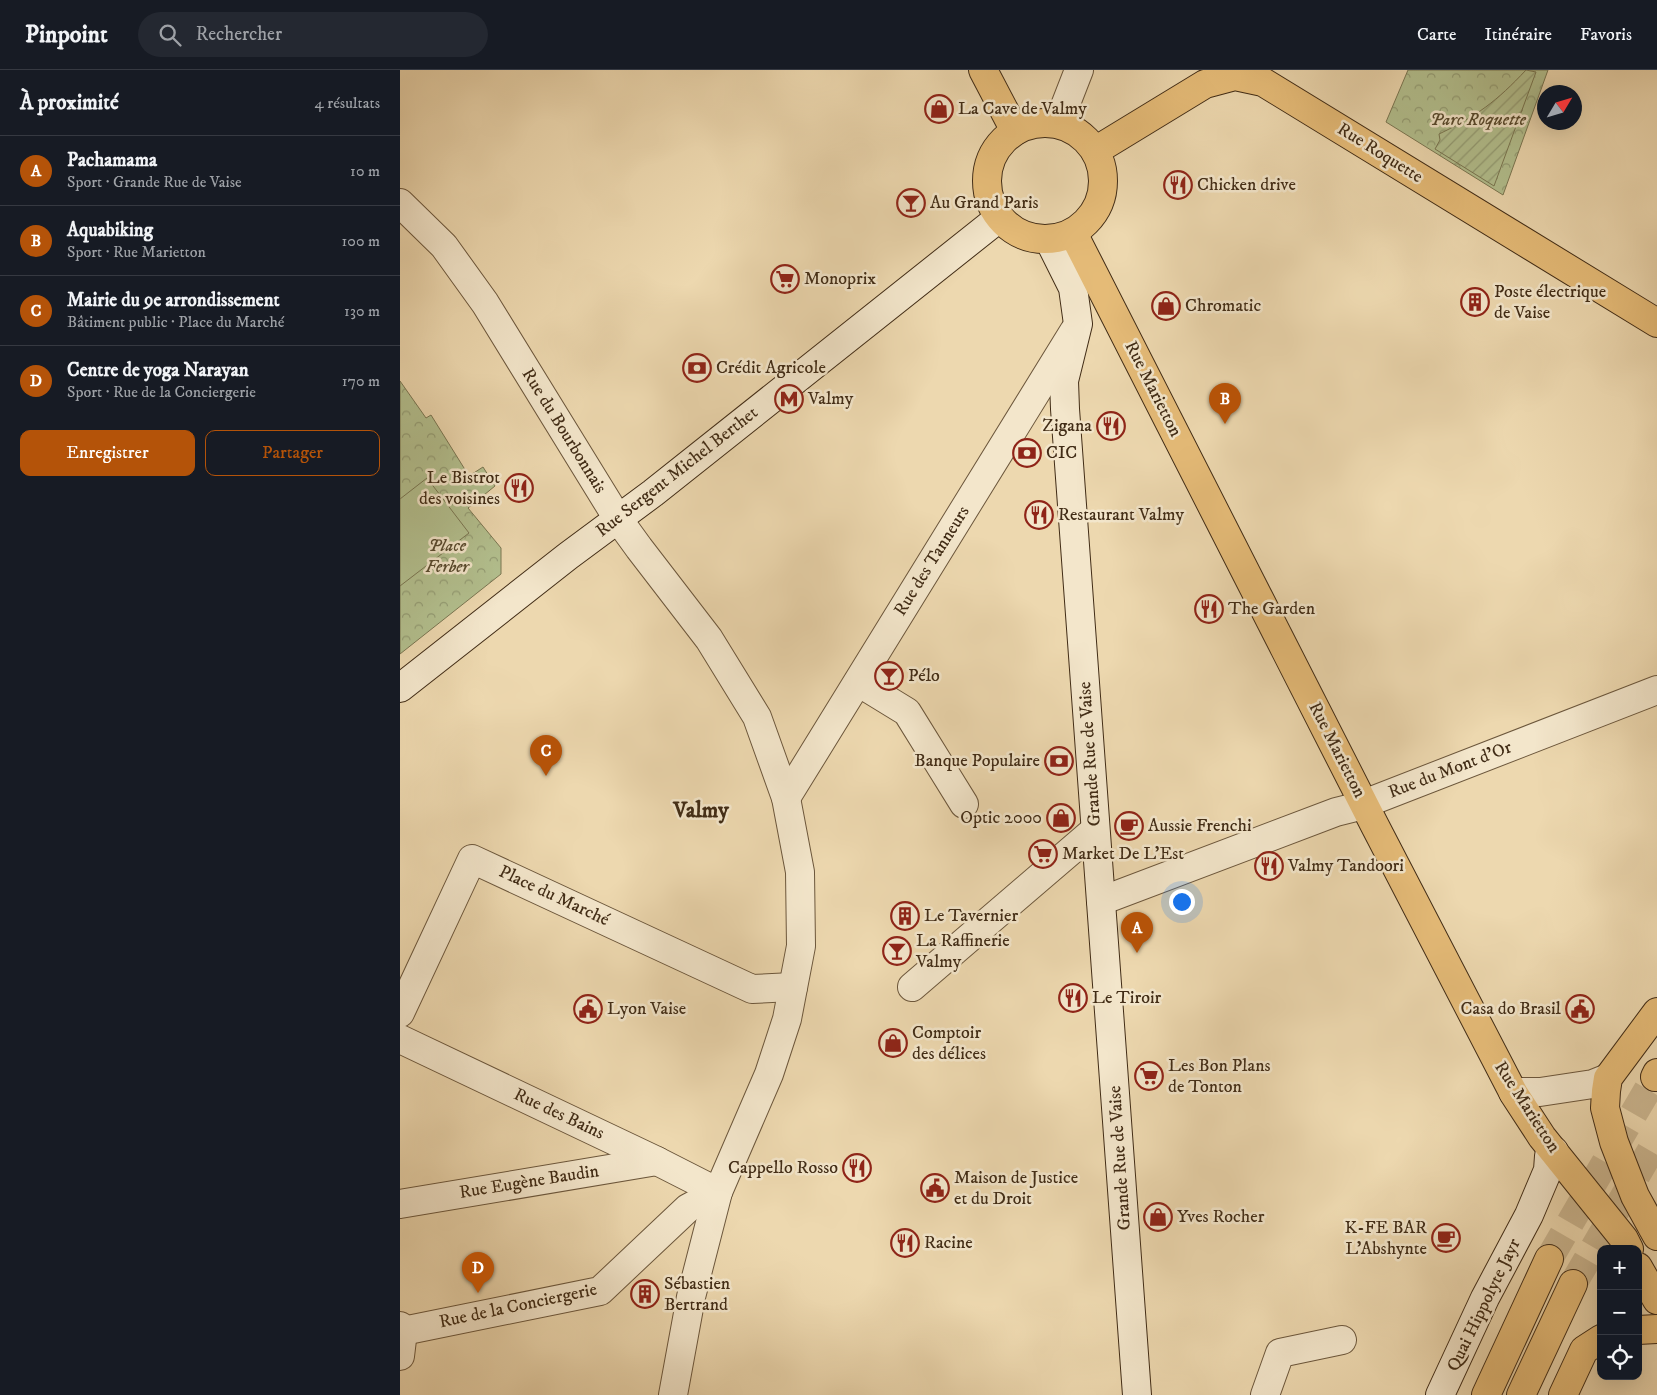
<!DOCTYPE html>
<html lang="fr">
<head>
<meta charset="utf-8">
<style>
	:root { --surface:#171b24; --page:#242831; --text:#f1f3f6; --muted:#9ea1a6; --line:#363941; --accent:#b45309 }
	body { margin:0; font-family:"IM FELL DW Pica",serif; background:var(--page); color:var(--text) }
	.controls { position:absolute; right:15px; bottom:15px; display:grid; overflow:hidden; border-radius:10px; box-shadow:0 5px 20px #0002 }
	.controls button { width:45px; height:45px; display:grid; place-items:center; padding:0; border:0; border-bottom:1px solid var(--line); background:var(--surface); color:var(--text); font:25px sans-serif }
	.compass { position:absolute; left:1137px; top:15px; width:45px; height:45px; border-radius:50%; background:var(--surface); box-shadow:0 5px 20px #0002; rotate:52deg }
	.you { position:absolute; left:781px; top:831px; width:18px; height:18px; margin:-12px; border:4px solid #fff; border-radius:50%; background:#1a73e8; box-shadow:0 0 0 8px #1a73e833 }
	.badge { display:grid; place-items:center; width:32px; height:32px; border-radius:50%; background:var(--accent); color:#fff; font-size:16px; font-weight:700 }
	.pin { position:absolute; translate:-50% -41px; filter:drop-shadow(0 1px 2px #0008) }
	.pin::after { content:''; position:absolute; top:26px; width:18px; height:15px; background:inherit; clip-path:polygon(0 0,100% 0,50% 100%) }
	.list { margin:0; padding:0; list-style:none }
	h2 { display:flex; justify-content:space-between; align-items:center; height:65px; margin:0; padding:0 20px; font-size:21px }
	h2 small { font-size:16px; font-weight:400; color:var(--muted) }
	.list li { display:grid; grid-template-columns:32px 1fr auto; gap:15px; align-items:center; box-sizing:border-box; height:70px; padding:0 20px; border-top:1px solid var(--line) }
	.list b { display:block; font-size:19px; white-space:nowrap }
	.list p { margin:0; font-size:16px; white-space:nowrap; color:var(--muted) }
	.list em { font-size:16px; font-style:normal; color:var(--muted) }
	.actions { display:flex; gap:10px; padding:15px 20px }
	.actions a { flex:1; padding:11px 0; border:1px solid var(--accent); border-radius:10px; text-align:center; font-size:18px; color:var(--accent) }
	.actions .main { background:var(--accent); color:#fff }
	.icon { flex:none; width:28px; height:28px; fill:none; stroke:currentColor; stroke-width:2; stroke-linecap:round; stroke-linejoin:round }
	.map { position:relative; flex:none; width:1257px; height:1325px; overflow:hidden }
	header { display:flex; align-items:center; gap:30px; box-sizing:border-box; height:70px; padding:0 25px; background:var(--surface); border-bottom:1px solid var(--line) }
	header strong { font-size:24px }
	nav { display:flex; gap:28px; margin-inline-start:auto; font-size:18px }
	.search { width:350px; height:45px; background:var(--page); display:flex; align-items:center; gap:12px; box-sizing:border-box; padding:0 18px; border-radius:28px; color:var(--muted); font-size:19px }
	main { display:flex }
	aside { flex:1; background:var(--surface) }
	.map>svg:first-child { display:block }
	.park { fill:url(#park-crowns); stroke:#7a7652 }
	.garden { fill:url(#garden-furrows); stroke:#7a7652 }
	.pitch { fill:#b3c08f; stroke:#7a7652 }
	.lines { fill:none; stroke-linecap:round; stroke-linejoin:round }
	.primary-tunnel { stroke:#cbb690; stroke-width:28; stroke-dasharray:28 14; stroke-linecap:butt }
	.street-casing { stroke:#6c573c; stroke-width:30 }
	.secondary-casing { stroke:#412c16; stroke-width:30 }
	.primary-casing { stroke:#412c16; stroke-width:30 }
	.street { stroke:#f3e6cb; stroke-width:28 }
	.secondary { stroke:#f3e6cb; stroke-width:28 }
	.primary { stroke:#e6bc78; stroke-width:28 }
	.labels { text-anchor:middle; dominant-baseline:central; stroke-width:5; stroke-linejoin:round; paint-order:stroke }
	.poi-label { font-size:18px; fill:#412c16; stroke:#f3e6cb; text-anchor:start }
	.park-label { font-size:18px; font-style:italic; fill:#584a2e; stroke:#f3e6cb }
	.street-label { font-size:18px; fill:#412c16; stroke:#f3e6cb }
	.district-label { font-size:22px; font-weight:bold; fill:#412c16; stroke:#f3e6cb }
</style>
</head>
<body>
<header>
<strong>Pinpoint</strong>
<div class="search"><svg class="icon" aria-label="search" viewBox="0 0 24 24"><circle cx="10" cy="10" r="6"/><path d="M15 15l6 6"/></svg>Rechercher</div>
<nav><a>Carte</a><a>Itinéraire</a><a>Favoris</a></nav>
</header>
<main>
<aside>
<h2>À proximité<small>4 résultats</small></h2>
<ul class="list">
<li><span class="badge">A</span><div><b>Pachamama</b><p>Sport · Grande Rue de Vaise</p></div><em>10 m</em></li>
<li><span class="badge">B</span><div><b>Aquabiking</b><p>Sport · Rue Marietton</p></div><em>100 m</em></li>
<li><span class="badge">C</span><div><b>Mairie du 9e arrondissement</b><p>Bâtiment public · Place du Marché</p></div><em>130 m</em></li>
<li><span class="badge">D</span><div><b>Centre de yoga Narayan</b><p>Sport · Rue de la Conciergerie</p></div><em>170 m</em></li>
</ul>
<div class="actions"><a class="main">Enregistrer</a><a>Partager</a></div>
</aside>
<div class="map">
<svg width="1257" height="1325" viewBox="0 0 1257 1325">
	<defs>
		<pattern id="park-crowns" width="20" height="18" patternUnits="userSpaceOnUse" patternTransform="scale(1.25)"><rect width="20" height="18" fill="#b3c08f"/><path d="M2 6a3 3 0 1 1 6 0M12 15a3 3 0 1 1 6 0" fill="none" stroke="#939c74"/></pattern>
		<pattern id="garden-furrows" width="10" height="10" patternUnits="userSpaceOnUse" patternTransform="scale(1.25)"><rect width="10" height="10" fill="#b3c08f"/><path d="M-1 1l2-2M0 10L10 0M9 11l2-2" fill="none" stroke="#939c74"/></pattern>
	</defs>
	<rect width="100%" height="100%" fill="#edd8af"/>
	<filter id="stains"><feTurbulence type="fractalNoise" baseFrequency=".004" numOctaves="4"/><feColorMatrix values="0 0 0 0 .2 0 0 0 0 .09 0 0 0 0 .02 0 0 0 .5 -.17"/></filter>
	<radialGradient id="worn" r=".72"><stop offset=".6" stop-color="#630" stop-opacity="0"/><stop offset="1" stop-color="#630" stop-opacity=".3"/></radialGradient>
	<g class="park">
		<polygon points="1008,0 1148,0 1103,125 986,52"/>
		<polygon points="0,311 26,348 31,345 69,406 83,397 95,416 68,438 101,478 101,504 0,584"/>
	</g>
	<path class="garden" d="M1126,0L1136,2L1094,116L1035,79L1040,70L1039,64C1077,46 1097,31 1126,0Z"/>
	<polygon class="pitch" points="27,408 69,463 0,516 0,429"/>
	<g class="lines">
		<g class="primary-tunnel">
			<polyline points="1149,1189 1255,1007"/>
			<polyline points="1173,1214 1257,1070"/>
		</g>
		<defs>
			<g id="street">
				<polyline points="658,54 679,0"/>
				<polyline points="0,133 44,176 85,233 218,449 239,478 309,569 357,647 386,728 400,802 401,876 387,949 369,1004 318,1122 291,1227 273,1325"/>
				<polyline points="458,612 507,642 564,734"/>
				<polyline points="386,728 674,261"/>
				<polyline points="701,831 936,742 964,735 974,730 1257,620"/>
				<polyline points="512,917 695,760"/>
				<polyline points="0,943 72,789 352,919 393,917"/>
				<polyline points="0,969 257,1091 318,1122"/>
				<polyline points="1113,1022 1140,1022 1193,1014 1208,1008"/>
				<polyline points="0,1134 257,1091"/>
				<polyline points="0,1256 3,1261 0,1286"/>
				<polyline points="3,1261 200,1221 288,1138 318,1122"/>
				<polyline points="865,1325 880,1283 942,1270"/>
			</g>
			<g id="secondary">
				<polyline points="649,170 673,218 678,254 664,311 665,339 737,1325"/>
				<polyline points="0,618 168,486 253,423 599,148"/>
				<polyline points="1040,1325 1085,1228 1129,1145 1148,1100 1149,1086 1154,1081"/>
			</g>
			<g id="primary">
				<polyline points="583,0 615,61"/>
				<circle cx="645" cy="111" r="58"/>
				<polyline points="695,81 805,14 835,6 863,12 1257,253"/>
				<polyline points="673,163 974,754 1114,1024 1142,1067 1224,1169 1229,1179"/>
				<polyline points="1257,942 1208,1008 1206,1021 1205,1038 1214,1072 1235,1126 1257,1166"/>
				<polyline points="1255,1007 1257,1003"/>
				<polyline points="1238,1197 1257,1230"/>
				<polyline points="1238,1260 1257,1259"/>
				<polyline points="1086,1325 1149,1189"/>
				<polyline points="1121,1325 1173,1214"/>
				<polyline points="1163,1325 1184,1280 1201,1269"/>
			</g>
		</defs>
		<use href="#street" class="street-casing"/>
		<use href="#secondary" class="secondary-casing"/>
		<use href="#primary" class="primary-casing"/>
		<use href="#street" class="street"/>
		<use href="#secondary" class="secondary"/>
		<use href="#primary" class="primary"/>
	</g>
	<defs>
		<symbol id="shop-ring" viewBox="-11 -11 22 22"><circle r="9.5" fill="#f3e6cb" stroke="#8f2418" stroke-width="1.5"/><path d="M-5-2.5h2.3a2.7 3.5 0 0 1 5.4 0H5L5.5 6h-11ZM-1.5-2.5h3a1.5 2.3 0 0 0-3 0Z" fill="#8f2418"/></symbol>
		<symbol id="restaurant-ring" viewBox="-11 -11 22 22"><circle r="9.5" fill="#f3e6cb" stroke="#8f2418" stroke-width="1.5"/><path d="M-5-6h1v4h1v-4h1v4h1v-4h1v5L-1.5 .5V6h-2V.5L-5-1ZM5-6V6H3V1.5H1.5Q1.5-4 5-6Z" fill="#8f2418"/></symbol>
		<symbol id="bar-ring" viewBox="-11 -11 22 22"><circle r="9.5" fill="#f3e6cb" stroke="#8f2418" stroke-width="1.5"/><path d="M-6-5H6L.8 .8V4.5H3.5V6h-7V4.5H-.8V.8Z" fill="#8f2418"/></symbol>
		<symbol id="supermarket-ring" viewBox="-11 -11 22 22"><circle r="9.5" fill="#f3e6cb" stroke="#8f2418" stroke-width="1.5"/><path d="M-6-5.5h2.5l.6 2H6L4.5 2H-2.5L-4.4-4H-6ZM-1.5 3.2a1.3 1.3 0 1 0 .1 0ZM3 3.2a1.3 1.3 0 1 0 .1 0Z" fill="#8f2418"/></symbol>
		<symbol id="building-ring" viewBox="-11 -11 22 22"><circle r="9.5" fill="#f3e6cb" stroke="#8f2418" stroke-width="1.5"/><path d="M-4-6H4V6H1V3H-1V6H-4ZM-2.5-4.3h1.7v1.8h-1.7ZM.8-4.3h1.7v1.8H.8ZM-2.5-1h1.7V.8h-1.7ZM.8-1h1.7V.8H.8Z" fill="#8f2418"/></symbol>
		<symbol id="bank-ring" viewBox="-11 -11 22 22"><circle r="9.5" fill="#f3e6cb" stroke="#8f2418" stroke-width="1.5"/><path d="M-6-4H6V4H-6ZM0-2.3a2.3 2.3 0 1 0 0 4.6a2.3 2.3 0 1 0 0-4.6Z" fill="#8f2418"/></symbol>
		<symbol id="metro-ring" viewBox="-11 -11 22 22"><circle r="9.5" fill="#f3e6cb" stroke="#8f2418" stroke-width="1.5"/><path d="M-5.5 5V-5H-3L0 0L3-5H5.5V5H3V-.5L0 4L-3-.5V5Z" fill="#8f2418"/></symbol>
		<symbol id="cafe-ring" viewBox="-11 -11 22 22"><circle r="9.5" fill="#f3e6cb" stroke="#8f2418" stroke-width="1.5"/><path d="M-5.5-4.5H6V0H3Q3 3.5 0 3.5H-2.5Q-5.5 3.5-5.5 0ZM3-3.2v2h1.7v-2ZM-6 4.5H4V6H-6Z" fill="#8f2418"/></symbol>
		<symbol id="civic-ring" viewBox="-11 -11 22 22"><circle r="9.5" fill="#f3e6cb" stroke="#8f2418" stroke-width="1.5"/><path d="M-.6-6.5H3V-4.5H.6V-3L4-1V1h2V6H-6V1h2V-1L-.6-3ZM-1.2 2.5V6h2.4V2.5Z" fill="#8f2418"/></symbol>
	</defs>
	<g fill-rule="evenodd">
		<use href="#shop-ring" x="523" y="23" width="32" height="32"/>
		<use href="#restaurant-ring" x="762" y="99" width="32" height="32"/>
		<use href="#bar-ring" x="495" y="117" width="32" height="32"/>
		<use href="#supermarket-ring" x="369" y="193" width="32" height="32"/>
		<use href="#building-ring" x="1059" y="216" width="32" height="32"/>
		<use href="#shop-ring" x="750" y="220" width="32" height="32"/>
		<use href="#bank-ring" x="281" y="282" width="32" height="32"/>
		<use href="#metro-ring" x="373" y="313" width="32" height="32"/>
		<use href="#restaurant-ring" x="695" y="340" width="32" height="32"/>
		<use href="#bank-ring" x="611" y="367" width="32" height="32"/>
		<use href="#restaurant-ring" x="103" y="402" width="32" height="32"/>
		<use href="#restaurant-ring" x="623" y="429" width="32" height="32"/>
		<use href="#restaurant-ring" x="793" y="523" width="32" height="32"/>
		<use href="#bar-ring" x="473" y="590" width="32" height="32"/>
		<use href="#bank-ring" x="643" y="675" width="32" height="32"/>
		<use href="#shop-ring" x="645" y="732" width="32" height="32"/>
		<use href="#cafe-ring" x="713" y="740" width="32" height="32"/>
		<use href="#supermarket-ring" x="627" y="768" width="32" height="32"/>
		<use href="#restaurant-ring" x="853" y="780" width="32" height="32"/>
		<use href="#building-ring" x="489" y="830" width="32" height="32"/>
		<use href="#bar-ring" x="481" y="865" width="32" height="32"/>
		<use href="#restaurant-ring" x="657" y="912" width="32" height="32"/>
		<use href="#civic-ring" x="172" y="923" width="32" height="32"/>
		<use href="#civic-ring" x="1164" y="923" width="32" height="32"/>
		<use href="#shop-ring" x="477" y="957" width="32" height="32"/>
		<use href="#supermarket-ring" x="733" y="990" width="32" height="32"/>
		<use href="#restaurant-ring" x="441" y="1082" width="32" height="32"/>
		<use href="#civic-ring" x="519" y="1102" width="32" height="32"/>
		<use href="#shop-ring" x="742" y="1131" width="32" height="32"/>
		<use href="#cafe-ring" x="1030" y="1152" width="32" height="32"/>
		<use href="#restaurant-ring" x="489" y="1157" width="32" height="32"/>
		<use href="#building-ring" x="229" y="1208" width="32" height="32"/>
	</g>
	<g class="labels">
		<g class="poi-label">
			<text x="558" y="39">La Cave de Valmy</text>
			<text x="797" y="115">Chicken drive</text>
			<text x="530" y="133">Au Grand Paris</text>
			<text x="404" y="209">Monoprix</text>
			<text x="1094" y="222">Poste électrique<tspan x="1094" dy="21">de Vaise</tspan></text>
			<text x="785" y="236">Chromatic</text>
			<text x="316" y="298">Crédit Agricole</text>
			<text x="408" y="329">Valmy</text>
			<text x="692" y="356" text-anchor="end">Zigana</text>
			<text x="646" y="383">CIC</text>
			<text x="100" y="408" text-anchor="end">Le Bistrot<tspan x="100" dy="21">des voisines</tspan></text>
			<text x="658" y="445">Restaurant Valmy</text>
			<text x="828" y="539">The Garden</text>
			<text x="508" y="606">Pélo</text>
			<text x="640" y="691" text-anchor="end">Banque Populaire</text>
			<text x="642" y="748" text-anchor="end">Optic 2000</text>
			<text x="748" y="756">Aussie Frenchi</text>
			<text x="662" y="784">Market De L'Est</text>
			<text x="888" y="796">Valmy Tandoori</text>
			<text x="524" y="846">Le Tavernier</text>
			<text x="516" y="871">La Raffinerie<tspan x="516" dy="21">Valmy</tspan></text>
			<text x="692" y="928">Le Tiroir</text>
			<text x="207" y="939">Lyon Vaise</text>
			<text x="1161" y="939" text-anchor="end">Casa do Brasil</text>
			<text x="512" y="963">Comptoir<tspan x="512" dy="21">des délices</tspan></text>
			<text x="768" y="996">Les Bon Plans<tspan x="768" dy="21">de Tonton</tspan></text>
			<text x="438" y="1098" text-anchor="end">Cappello Rosso</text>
			<text x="554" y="1108">Maison de Justice<tspan x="554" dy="21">et du Droit</tspan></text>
			<text x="777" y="1147">Yves Rocher</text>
			<text x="1027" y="1158" text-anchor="end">K-FE BAR<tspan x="1027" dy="21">L'Abshynte</tspan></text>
			<text x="524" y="1173">Racine</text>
			<text x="264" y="1214">Sébastien<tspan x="264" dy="21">Bertrand</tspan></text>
		</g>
		<g class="park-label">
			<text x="1078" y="50">Parc Roquette</text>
			<text x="47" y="476">Place<tspan x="47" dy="21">Ferber</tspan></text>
		</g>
		<g class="street-label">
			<text transform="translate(980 83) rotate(32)">Rue Roquette</text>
			<text transform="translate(753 319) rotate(63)">Rue Marietton</text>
			<text transform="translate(164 361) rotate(58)">Rue du Bourbonnais</text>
			<text transform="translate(277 402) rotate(-38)">Rue Sergent Michel Berthet</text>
			<text transform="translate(532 491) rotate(-58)">Rue des Tanneurs</text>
			<text transform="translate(937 680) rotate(63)">Rue Marietton</text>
			<text transform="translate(690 684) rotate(-94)">Grande Rue de Vaise</text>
			<text transform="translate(1050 700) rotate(-21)">Rue du Mont d'Or</text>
			<text transform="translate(154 826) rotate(25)">Place du Marché</text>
			<text transform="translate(1127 1037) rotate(57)">Rue Marietton</text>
			<text transform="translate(159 1044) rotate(25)">Rue des Bains</text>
			<text transform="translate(720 1088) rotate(-94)">Grande Rue de Vaise</text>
			<text transform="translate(129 1112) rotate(-9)">Rue Eugène Baudin</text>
			<text transform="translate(1084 1235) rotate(-64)">Quai Hippolyte Jayr</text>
			<text transform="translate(118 1236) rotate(-12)">Rue de la Conciergerie</text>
		</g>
		<g class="district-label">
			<text x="301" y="740">Valmy</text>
		</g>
	</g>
	<rect width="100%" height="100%" filter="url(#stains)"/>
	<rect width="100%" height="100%" fill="url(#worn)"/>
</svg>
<div class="controls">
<button>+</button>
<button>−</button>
<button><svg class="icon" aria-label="locate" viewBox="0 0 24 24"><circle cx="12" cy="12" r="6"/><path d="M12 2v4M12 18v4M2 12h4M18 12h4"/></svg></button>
</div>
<svg class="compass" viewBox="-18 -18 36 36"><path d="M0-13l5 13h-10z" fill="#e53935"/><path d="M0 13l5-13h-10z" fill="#9ea1a6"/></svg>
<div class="you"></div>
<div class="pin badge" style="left:737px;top:883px">A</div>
<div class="pin badge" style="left:825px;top:354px">B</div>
<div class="pin badge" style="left:146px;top:706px">C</div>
<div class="pin badge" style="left:78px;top:1223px">D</div>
</div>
</main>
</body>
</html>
